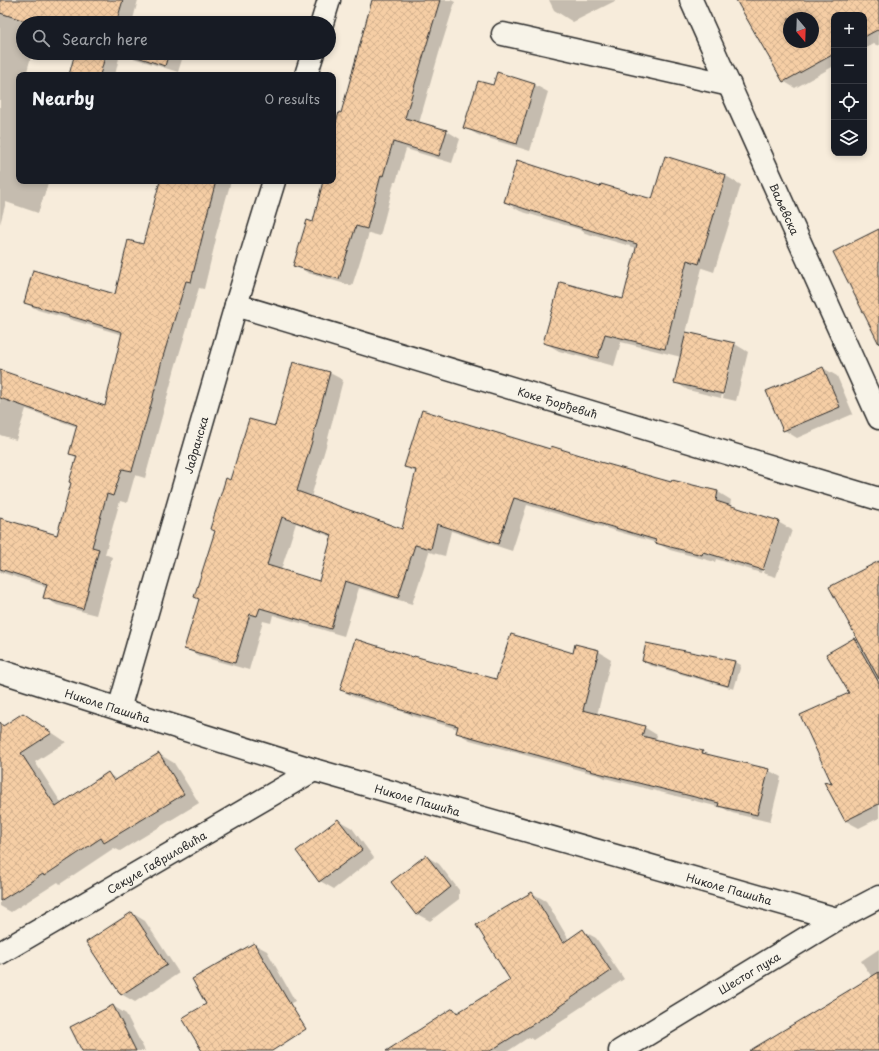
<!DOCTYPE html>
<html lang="en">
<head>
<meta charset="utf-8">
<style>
	:root { --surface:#171b24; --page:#20242c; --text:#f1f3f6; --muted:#9ea1a6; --line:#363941 }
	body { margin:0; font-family:"Playpen Sans",sans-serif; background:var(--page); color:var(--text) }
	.controls { position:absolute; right:12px; top:12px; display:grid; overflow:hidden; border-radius:8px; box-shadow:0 2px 6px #0003 }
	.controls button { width:36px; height:36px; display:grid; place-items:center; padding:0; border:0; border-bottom:1px solid var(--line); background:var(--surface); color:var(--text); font:20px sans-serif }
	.compass { position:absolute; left:783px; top:12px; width:36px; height:36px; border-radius:50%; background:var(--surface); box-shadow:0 2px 6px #0003; rotate:161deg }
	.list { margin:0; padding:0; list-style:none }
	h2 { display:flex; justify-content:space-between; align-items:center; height:52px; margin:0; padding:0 16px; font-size:17px }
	h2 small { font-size:13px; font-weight:400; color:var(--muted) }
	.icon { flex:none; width:22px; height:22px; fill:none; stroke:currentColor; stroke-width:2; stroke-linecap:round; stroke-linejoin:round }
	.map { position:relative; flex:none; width:879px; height:1051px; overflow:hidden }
	.search { position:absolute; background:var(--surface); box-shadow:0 2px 6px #0003; left:16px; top:16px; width:320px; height:44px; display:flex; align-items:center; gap:10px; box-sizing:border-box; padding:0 14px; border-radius:22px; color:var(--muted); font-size:15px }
	.panel { position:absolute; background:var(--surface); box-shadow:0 2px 6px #0003; left:16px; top:72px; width:320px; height:112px; border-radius:8px }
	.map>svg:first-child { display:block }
	.shadow { fill:#0003; fill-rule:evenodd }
	.building { fill:url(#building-cross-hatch); stroke:#2b2b2b; fill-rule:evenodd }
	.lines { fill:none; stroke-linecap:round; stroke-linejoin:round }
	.minor-casing { stroke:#2b2b2b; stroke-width:25 }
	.minor { stroke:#f7f3e8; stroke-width:22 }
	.labels { text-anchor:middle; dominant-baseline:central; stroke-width:3.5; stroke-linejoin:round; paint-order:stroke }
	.street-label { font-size:11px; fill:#2b2b2b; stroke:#f7f3e8 }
</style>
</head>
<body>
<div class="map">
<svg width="879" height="1051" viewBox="0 0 879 1051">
	<defs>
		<pattern id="building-cross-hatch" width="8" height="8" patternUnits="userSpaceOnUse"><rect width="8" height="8" fill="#f6cea5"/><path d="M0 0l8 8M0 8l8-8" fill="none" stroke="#d3b18e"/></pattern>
	</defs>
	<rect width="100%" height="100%" fill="#f7ecdb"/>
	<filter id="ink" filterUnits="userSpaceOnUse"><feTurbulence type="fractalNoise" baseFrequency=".025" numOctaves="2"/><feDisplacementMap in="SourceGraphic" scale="8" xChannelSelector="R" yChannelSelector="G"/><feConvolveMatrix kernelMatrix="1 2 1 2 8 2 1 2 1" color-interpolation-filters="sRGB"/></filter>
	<g filter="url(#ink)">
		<g class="shadow">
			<polygon points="0,0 138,0 132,23 23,23 23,53 32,53 26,75 19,75 19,181 49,181 38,213 6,202 0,224"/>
			<polygon points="373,0 451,0 455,2 439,53 419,123 447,131 460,139 452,163 406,149 396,182 394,182 380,236 369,233 352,286 308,273 295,265 313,223 324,181 333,181 333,137 342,114"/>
			<polygon points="549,0 617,0 573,22 554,10"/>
			<path d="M737,0H879V46L874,44L864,49V15H834V66L795,88L783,81ZM789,18H813V42H789Z"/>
			<polygon points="76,53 184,53 178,72 120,54 115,75 70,75"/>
			<polygon points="535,85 548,92 530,151 478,135 464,127 494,86"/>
			<polygon points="666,158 726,176 741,185 714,272 702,268 686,333 735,344 748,352 736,401 723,398 735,347 733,347 721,398 688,390 675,382 681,357 621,342 614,366 559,351 544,342 624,300 637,248 585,233 581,230 520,211 505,202 601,188 653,201"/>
			<polygon points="161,181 231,181 215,238 216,239 204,289 199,288 175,368 164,409 145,478 135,475 127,503 120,501 105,554 112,557 96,615 57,605 44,597 47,587 0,572 0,519 57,536 72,483 77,458 70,453 77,427 26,409 16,440 0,435 0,371 106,407 123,335 38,310 25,303 116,295 144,245"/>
			<path d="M294,363L330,373L343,380L326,446L311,497L403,530L417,473L405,466L551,450L552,447L593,460L597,462L672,483L673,481L718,492L731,500L730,506L778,522L792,530L776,577L763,573L779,523H777L761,573L716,559L715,562L670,550L657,543L527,505L512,551L451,531L445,556L429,552L412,604L359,588L344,636L273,615L271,623L263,621L249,670L199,656L185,648L200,599L215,531L211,529L231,481L276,428ZM296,523L332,537L319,582L281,570Z"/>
			<polygon points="823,368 837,376 853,414 797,438 784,430"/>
			<polygon points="879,564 879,712 851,693 828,654 857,637"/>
			<polygon points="598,651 611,659 597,715 644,727 657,735 656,740 703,752 709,756 768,770 781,777 770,822 732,813 723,808 605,778 601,776 470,740 457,733 458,729 413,716 407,713 354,697 341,690 414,658 497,680 574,654"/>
			<polygon points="643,661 735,662 741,665 734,689 649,665"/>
			<polygon points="38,723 66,742 35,762 62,804 108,774 118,780 159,754 174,763 199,803 120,851 114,848 60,884 58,882 11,912 0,906 0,729"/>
			<polygon points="879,740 879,818 859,828 846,821 826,783 834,785"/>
			<polygon points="338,820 352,828 374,858 334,889 320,881 297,851"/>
			<polygon points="426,856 439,864 459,890 459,899 430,921 417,914"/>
			<polygon points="532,893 546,901 569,940 583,931 596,938 624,979 569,1015 570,1016 533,1040 529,1037 508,1051 397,1051 454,1009 460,1013 511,981"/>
			<polygon points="132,913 145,921 179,973 135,1002 121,994"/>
			<polygon points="254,944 267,951 295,1001 208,1045 208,1004"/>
			<polygon points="879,949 879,1051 751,1051 872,977 861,961"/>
			<polygon points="113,1006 126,1014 145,1051 83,1051"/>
		</g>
		<g class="building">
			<polygon points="0,0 123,0 117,20 126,23 32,23 0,13"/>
			<polygon points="372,0 440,0 426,47 405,118 447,130 439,156 393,142 383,176 381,175 367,229 356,226 339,279 293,266 307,220 313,222 323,181 333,181 333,133 339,112 341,113"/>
			<path d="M736,0H879V29L864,37V15H834V54L783,82ZM789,18H813V42H789Z"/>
			<polygon points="75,53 106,53 100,75 69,75"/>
			<polygon points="125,53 169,53 165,66"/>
			<polygon points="497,72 535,84 517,144 463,128 478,81 493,85"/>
			<polygon points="665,156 726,175 699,264 687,260 665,349 605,334 598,358 543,343 560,282 623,299 637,244 569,224 569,223 504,202 517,160 600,187 601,184 652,199"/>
			<polygon points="160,181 216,181 203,230 204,230 191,282 186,281 162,360 152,401 132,471 122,469 113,496 107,494 92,547 99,549 83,609 43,598 47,584 0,569 0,518 57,535 71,483 69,482 77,456 69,454 77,425 0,398 0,370 105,406 122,332 83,320 24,303 33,270 115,294 128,240 143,244"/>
			<polygon points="879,229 879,344 833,252"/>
			<polygon points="686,332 735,343 723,394 674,383"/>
			<path d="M293,362L330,372L313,437V438L297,491L402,529L416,470L404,467L422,410L550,449L551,446L593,459V460L671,482L672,480L718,491L716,501L779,521L763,570L703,552L702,555L655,543L656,540L514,498L498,544L437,524L431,549L415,545L398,598L345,581L331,629L260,608L257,616L250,614L235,663L184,649L199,599L194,597L215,531L210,529L226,478L230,480L249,419L275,426ZM282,517L332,535L319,581L267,565Z"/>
			<polygon points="823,367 840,407 783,431 766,391"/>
			<polygon points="879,561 879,679 829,587"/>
			<polygon points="511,634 573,653 575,644 599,650 583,710 645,726 642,736 703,751 702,753 769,769 757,815 718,806 719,803 590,771 591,770 456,733 458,726 398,709 399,708 340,690 355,639 413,657 414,656 496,679"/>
			<polygon points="854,638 879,683 879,804 845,821 824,782 832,784 800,715 849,693 826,654"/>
			<polygon points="646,643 735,661 728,686 642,661"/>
			<polygon points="23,713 52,733 21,753 56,807 108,772 114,781 159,753 184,794 104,843 101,838 44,876 43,874 0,901 0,722 3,726"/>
			<polygon points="338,819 362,850 319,882 296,851"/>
			<polygon points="426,855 451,887 416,915 391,882"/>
			<polygon points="532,892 563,943 583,929 611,971 557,1008 557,1009 490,1051 386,1051 453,1008 457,1013 510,980 476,925"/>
			<polygon points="132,912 167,965 121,995 86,942"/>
			<polygon points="254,943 287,999 306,1029 272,1051 202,1051 182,1018 206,1004 192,979"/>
			<polygon points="879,972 879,1051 749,1051 810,1014"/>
			<polygon points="113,1005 136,1051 82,1051 70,1027"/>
		</g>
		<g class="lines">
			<defs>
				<g id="minor">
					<path id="s1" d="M691,0L879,418"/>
					<polyline points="322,23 329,0"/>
					<polyline points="503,34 730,85"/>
					<polyline points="306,75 313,53"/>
					<path id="s2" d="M236,305L879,499"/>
					<path id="s3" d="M0,671L119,709L314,770L837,919"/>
					<path id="s4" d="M119,709L236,305L274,181"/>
					<path id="s5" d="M0,953L314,770"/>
					<path id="s6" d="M620,1051L837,919L879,897"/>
				</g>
			</defs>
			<use href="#minor" class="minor-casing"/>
			<use href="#minor" class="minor"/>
		</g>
	</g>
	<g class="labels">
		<g class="street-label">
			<text stroke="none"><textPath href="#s1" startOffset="229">Ваљевска</textPath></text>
			<text stroke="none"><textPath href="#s2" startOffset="336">Коке Ђорђевић</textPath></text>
			<text stroke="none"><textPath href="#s4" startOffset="275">Јадранска</textPath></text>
			<text stroke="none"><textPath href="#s3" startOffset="113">Николе Пашића</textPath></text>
			<text stroke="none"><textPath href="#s3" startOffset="437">Николе Пашића</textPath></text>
			<text stroke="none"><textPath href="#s5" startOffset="181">Секуле Гавриловића</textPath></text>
			<text stroke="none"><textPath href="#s3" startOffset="761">Николе Пашића</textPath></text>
			<text stroke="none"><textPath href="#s6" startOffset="151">Шестог пука</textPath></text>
		</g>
	</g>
</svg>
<div class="controls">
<button>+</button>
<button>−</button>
<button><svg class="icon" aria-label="locate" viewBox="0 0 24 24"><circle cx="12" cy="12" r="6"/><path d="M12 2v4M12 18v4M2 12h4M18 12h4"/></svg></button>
<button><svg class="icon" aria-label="layers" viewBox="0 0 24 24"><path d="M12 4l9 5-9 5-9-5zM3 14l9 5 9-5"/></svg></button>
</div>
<svg class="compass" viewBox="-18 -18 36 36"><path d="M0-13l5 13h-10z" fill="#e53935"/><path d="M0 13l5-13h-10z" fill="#9ea1a6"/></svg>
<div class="search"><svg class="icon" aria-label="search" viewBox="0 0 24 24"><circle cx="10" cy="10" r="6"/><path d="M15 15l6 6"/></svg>Search here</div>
<section class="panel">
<h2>Nearby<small>0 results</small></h2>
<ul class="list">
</ul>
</section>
</div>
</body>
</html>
